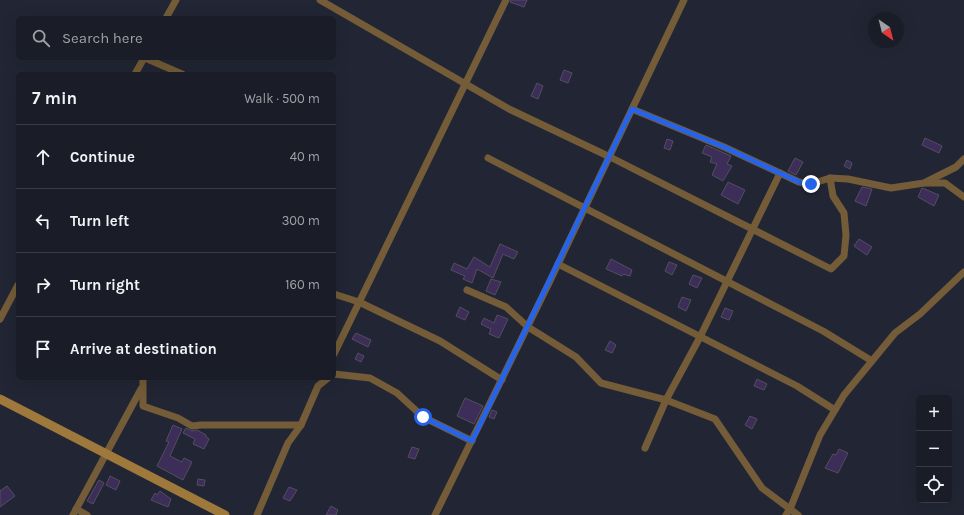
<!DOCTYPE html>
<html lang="en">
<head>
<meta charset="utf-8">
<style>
	:root { --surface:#1a1c27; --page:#272933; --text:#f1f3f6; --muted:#9fa1a7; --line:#383a44 }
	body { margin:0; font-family:Karla,sans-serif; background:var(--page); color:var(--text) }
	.controls { position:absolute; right:12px; bottom:12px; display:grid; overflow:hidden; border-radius:6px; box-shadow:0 4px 16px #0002 }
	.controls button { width:36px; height:36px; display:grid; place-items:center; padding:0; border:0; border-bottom:1px solid var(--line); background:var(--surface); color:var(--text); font:20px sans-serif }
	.compass { position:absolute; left:868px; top:12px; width:36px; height:36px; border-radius:50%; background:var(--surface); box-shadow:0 4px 16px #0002; rotate:145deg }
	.stop { position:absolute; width:12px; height:12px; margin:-9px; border:3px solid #2563eb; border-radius:50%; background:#fff }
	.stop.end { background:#2563eb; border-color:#fff; box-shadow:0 1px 4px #0008 }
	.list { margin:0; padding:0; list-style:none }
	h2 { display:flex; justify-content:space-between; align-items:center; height:52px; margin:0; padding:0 16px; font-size:17px }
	h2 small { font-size:13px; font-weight:400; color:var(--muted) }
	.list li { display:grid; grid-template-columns:26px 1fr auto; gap:12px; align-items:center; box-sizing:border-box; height:64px; padding:0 16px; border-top:1px solid var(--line) }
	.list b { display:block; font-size:15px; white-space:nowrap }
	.list em { font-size:13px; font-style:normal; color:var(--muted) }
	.icon { flex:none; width:22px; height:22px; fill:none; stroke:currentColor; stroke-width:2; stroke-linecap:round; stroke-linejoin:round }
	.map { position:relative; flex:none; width:964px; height:515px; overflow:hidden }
	.search { position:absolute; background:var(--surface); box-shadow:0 4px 16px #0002; left:16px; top:16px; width:320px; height:44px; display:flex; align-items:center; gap:10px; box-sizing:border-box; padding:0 14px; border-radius:6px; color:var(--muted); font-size:15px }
	.panel { position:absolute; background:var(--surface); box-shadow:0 4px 16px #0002; left:16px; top:72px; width:320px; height:308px; border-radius:6px }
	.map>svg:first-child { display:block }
	.building { fill:#3d2d59; stroke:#534e5f }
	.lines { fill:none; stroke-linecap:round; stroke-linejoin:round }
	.street { stroke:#735c37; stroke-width:7 }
	.secondary { stroke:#9f793b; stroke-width:9 }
	.route { stroke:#2563eb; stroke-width:5 }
</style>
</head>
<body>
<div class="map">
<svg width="964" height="515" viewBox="0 0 964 515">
	<rect width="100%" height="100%" fill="#222634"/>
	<g class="building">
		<polygon points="511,0 527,0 524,7 510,2"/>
		<polygon points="564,70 572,73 568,83 560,80"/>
		<polygon points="537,83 543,86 538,99 531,96"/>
		<polygon points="925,138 942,146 939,153 922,145"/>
		<polygon points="667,139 673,141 670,150 664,148"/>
		<polygon points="706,145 731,156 727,164 732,166 723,181 712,175 717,164 710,162 712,157 702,153"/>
		<polygon points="795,158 803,162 796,175 788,171"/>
		<polygon points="847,160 852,163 850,169 844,166"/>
		<polygon points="728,182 745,190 738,204 721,195"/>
		<polygon points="862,187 872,189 866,206 855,201"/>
		<polygon points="922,188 939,195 934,206 918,197"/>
		<polygon points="859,239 872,247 867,255 854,246"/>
		<polygon points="500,244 518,252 514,259 503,254 493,278 477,269 472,283 463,279 465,276 451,270 454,263 467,269 474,257 490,267"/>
		<polygon points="611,259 632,270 630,276 623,274 622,276 606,269"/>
		<polygon points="669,262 677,265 672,275 665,271"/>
		<polygon points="693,275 702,278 697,288 689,284"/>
		<polygon points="491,279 501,282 495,295 486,291"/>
		<polygon points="682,297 691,300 686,311 678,307"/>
		<polygon points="460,307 469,312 465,320 456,316"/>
		<polygon points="725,308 733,311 729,320 721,317"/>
		<polygon points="497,315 508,319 499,338 489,334 491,329 481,324 484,318 494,323"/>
		<polygon points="356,333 371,340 368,347 352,339"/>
		<polygon points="610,341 616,345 612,353 605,350"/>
		<polygon points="358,353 364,356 361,362 355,359"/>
		<polygon points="757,379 767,384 764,390 754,386"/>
		<polygon points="465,398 483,406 474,424 457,416"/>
		<polygon points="492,410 497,412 494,419 489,417"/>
		<polygon points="750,416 757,419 752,429 745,425"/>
		<polygon points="173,425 182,429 170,456 182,462 184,458 192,462 183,480 157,466 169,442 166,441"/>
		<polygon points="186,428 192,431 197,430 206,435 206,437 209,439 204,449 193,444 195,439 183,433"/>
		<polygon points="412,447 419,449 415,459 408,457"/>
		<polygon points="839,449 848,453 838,473 825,468 833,454 836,455"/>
		<polygon points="110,476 120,481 116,490 106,485"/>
		<polygon points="198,479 205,480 204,486 197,485"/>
		<polygon points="99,480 104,483 93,504 87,501"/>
		<polygon points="7,486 15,496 0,507 0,491"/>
		<polygon points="289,487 297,490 290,501 283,498"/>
		<polygon points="160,491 171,499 168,507 151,500 155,493 157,495"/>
		<polygon points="331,506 338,510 336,515 326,515"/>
	</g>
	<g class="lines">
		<g class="street">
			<polyline points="320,0 509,109 610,157 831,269 844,256 846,235 844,213 833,196 830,178"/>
			<polyline points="166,18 176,0"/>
			<polyline points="145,58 182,74"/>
			<polyline points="135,74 144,58"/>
			<polyline points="632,109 724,147 799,182 811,184 830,178 848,179 891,188 924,183 956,167 964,159"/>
			<polyline points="488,158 823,331 872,361"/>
			<polyline points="926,183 945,183 964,197"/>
			<polyline points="558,264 797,386 835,410"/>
			<polyline points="467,290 506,307 528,327 576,357 601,383 666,400 715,419 762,488 798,515"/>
			<polyline points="334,294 359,302 440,341 502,380"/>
			<polyline points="0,319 18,285"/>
			<polyline points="334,354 506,0"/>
			<polyline points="334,374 370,378 397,393 423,417 472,441"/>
			<polyline points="143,378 143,406 178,418 192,426 201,425 301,425"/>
			<polyline points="645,448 666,400 700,337 780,173"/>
			<polyline points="76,509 87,515"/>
			<polyline points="73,515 141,389"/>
			<polyline points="257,515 288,443 301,425 318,386 328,378"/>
			<polyline points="435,515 549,283 684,0"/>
			<polyline points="786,515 790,509 820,435 844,395 895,333 920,314 964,272"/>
		</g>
		<polyline class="secondary" points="0,399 225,515"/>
	</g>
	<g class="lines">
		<polyline class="route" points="423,417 472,441 632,109 724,147 799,182 811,184"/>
	</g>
</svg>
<div class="controls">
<button>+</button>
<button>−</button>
<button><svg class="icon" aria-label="locate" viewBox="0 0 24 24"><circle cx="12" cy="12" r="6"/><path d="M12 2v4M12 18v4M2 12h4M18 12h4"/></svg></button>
</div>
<svg class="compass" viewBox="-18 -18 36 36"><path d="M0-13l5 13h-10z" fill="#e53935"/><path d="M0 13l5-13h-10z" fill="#9fa1a7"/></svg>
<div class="stop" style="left:423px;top:417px"></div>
<div class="stop end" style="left:811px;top:184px"></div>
<div class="search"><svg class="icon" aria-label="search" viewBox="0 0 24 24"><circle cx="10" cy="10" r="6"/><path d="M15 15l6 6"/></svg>Search here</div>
<section class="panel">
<h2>7 min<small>Walk · 500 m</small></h2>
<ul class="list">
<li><svg class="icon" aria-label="ahead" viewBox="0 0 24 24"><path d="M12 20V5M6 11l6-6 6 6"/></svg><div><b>Continue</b></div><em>40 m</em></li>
<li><svg class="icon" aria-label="left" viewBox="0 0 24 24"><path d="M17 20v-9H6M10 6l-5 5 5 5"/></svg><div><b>Turn left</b></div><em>300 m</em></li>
<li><svg class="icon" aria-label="right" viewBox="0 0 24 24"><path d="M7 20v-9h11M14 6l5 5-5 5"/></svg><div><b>Turn right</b></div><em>160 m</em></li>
<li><svg class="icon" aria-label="arrive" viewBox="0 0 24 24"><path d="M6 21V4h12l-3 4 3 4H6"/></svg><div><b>Arrive at destination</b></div></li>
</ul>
</section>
</div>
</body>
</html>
